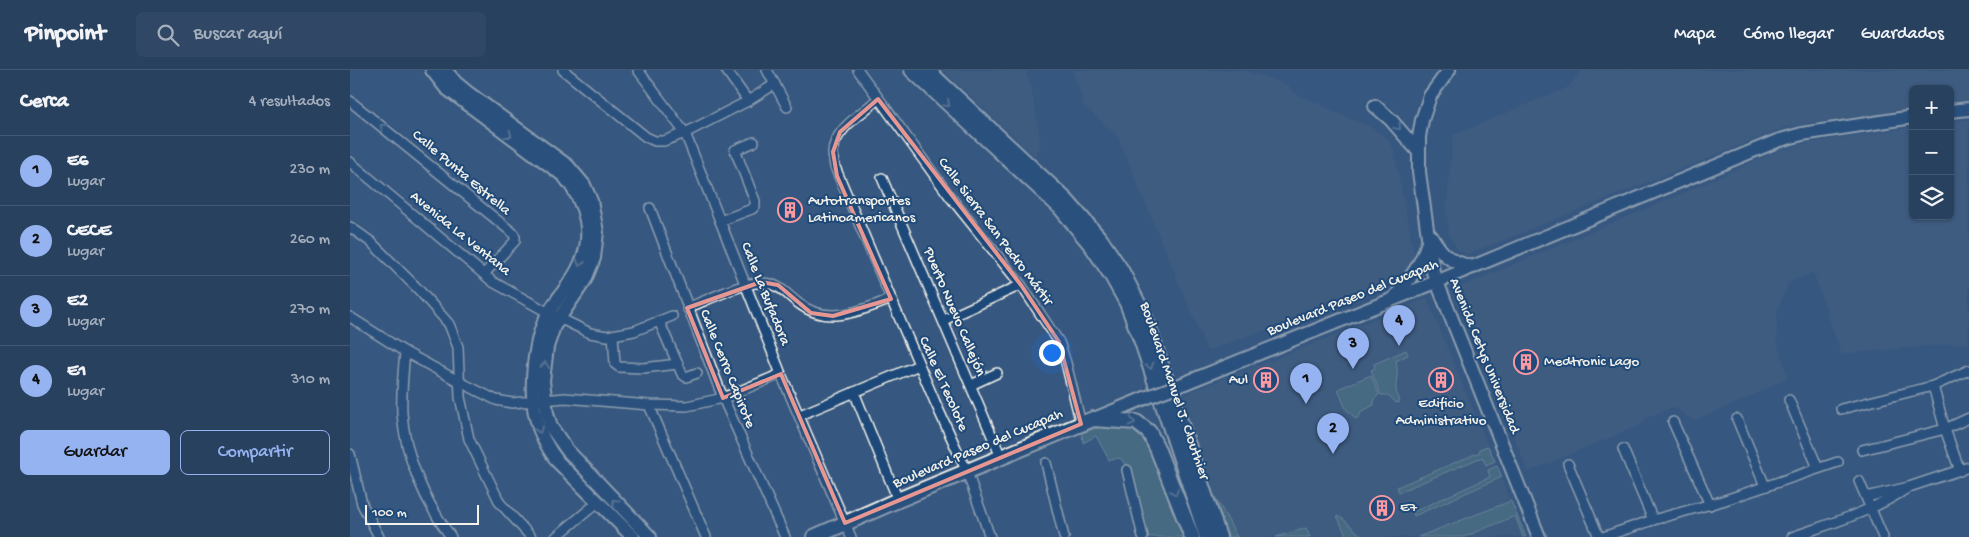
<!DOCTYPE html>
<html lang="es">
<head>
<meta charset="utf-8">
<style>
	:root { --surface:#28415f; --page:#304865; --text:#f1f3f6; --muted:#a5afbd; --line:#445a74; --accent:#95b2f1 }
	body { margin:0; font-family:"Gochi Hand",sans-serif; background:var(--page); color:var(--text) }
	.controls { position:absolute; right:15px; top:15px; display:grid; overflow:hidden; border-radius:8px; box-shadow:0 1px 4px #0004 }
	.controls button { width:45px; height:45px; display:grid; place-items:center; padding:0; border:0; border-bottom:1px solid var(--line); background:var(--surface); color:var(--text); font:25px sans-serif }
	.scale { position:absolute; left:15px; bottom:12px; width:114px; box-sizing:border-box; padding-left:5px; border:2px solid #f4f1e8; border-top:0; font-size:14px; line-height:18px; white-space:nowrap; color:#f4f1e8; -webkit-text-stroke:4px #1f4a7a; paint-order:stroke }
	.you { position:absolute; left:701px; top:282px; width:18px; height:18px; margin:-12px; border:4px solid #fff; border-radius:50%; background:#1a73e8; box-shadow:0 0 0 8px #1a73e833 }
	.badge { display:grid; place-items:center; width:32px; height:32px; border-radius:50%; background:var(--accent); color:#111; font-size:16px; font-weight:700 }
	.pin { position:absolute; translate:-50% -41px; filter:drop-shadow(0 1px 2px #0008) }
	.pin::after { content:''; position:absolute; top:26px; width:18px; height:15px; background:inherit; clip-path:polygon(0 0,100% 0,50% 100%) }
	.list { margin:0; padding:0; list-style:none }
	h2 { display:flex; justify-content:space-between; align-items:center; height:65px; margin:0; padding:0 20px; font-size:21px }
	h2 small { font-size:16px; font-weight:400; color:var(--muted) }
	.list li { display:grid; grid-template-columns:32px 1fr auto; gap:15px; align-items:center; box-sizing:border-box; height:70px; padding:0 20px; border-top:1px solid var(--line) }
	.list b { display:block; font-size:19px; white-space:nowrap }
	.list p { margin:0; font-size:16px; white-space:nowrap; color:var(--muted) }
	.list em { font-size:16px; font-style:normal; color:var(--muted) }
	.actions { display:flex; gap:10px; padding:15px 20px }
	.actions a { flex:1; padding:11px 0; border:1px solid var(--accent); border-radius:8px; text-align:center; font-size:18px; color:var(--accent) }
	.actions .main { background:var(--accent); color:#111 }
	.icon { flex:none; width:28px; height:28px; fill:none; stroke:currentColor; stroke-width:2; stroke-linecap:round; stroke-linejoin:round }
	.map { position:relative; flex:none; width:1619px; height:467px; overflow:hidden }
	header { display:flex; align-items:center; gap:30px; box-sizing:border-box; height:70px; padding:0 25px; background:var(--surface); border-bottom:1px solid var(--line) }
	header strong { font-size:24px }
	nav { display:flex; gap:28px; margin-inline-start:auto; font-size:18px }
	.search { width:350px; height:45px; background:var(--page); display:flex; align-items:center; gap:12px; box-sizing:border-box; padding:0 18px; border-radius:8px; color:var(--muted); font-size:19px }
	main { display:flex }
	aside { flex:1; background:var(--surface) }
	.map>svg:first-child { display:block }
	.built { fill:#466082 }
	.green { fill:#598086; stroke:#a6b8b7 }
	.lines { fill:none; stroke-linecap:round; stroke-linejoin:round }
	.minor-casing { stroke:#f4f1e8; stroke-width:12 }
	.secondary-casing { stroke:#f4f1e8; stroke-width:16 }
	.primary-casing { stroke:#f4f1e8; stroke-width:18 }
	.minor { stroke:#1f4a7a; stroke-width:9 }
	.secondary { stroke:#1f4a7a; stroke-width:12 }
	.primary { stroke:#1f4a7a; stroke-width:14 }
	.secondary-bridge-casing { stroke:#f4f1e8; stroke-width:16; stroke-linecap:butt }
	.secondary-bridge { stroke:#1f4a7a; stroke-width:12 }
	.oneway { stroke:#748da6 }
	.marked { fill:none; stroke:#e69792; stroke-width:4; stroke-linejoin:round }
	.labels { text-anchor:middle; dominant-baseline:central; stroke-width:4; stroke-linejoin:round; paint-order:stroke }
	.street-label { font-size:15px; fill:#f4f1e8; stroke:#1f4a7a }
	.poi-label { font-size:15px; fill:#f4f1e8; stroke:#1f4a7a; text-anchor:start }
</style>
</head>
<body>
<header>
<strong>Pinpoint</strong>
<div class="search"><svg class="icon" aria-label="search" viewBox="0 0 24 24"><circle cx="10" cy="10" r="6"/><path d="M15 15l6 6"/></svg>Buscar aquí</div>
<nav><a>Mapa</a><a>Cómo llegar</a><a>Guardados</a></nav>
</header>
<main>
<aside>
<h2>Cerca<small>4 resultados</small></h2>
<ul class="list">
<li><span class="badge">1</span><div><b>E6</b><p>Lugar</p></div><em>230 m</em></li>
<li><span class="badge">2</span><div><b>CECE</b><p>Lugar</p></div><em>260 m</em></li>
<li><span class="badge">3</span><div><b>E2</b><p>Lugar</p></div><em>270 m</em></li>
<li><span class="badge">4</span><div><b>E1</b><p>Lugar</p></div><em>310 m</em></li>
</ul>
<div class="actions"><a class="main">Guardar</a><a>Compartir</a></div>
</aside>
<div class="map">
<svg width="1619" height="467" viewBox="0 0 1619 467">
	<rect width="100%" height="100%" fill="#36577f"/>
	<filter id="ink" filterUnits="userSpaceOnUse"><feTurbulence type="fractalNoise" baseFrequency=".02" numOctaves="2"/><feDisplacementMap in="SourceGraphic" scale="10" xChannelSelector="R" yChannelSelector="G"/><feConvolveMatrix kernelMatrix="1 2 1 2 8 2 1 2 1" color-interpolation-filters="sRGB"/></filter>
	<g filter="url(#ink)">
		<g class="built">
			<polygon points="593,0 676,0 682,20 691,74 686,88"/>
			<polygon points="722,0 894,0 939,15 943,22 1024,59 1036,67 1044,79 1066,192 1048,206 974,240 857,281 767,66 734,36"/>
			<polygon points="1232,0 1619,0 1619,31 1600,34 1600,19 1563,19 1563,39 1436,57 1117,185 1109,181 1099,166 1096,141 1103,65 1218,17"/>
			<polygon points="1619,49 1619,273 1491,284 1463,203 1439,213 1427,241 1427,270 1438,308 1394,330 1343,351 1323,337 1297,348 1291,355 1178,402 1102,220 1305,135 1425,82 1456,73 1563,57 1563,146 1600,146 1600,52"/>
			<polygon points="1077,228 1176,467 878,467 830,326"/>
		</g>
		<g class="green">
			<path d="M1056,280L1058,285L1046,291C1050,309 1042,313 1049,332L1046,333L1038,325H1031L1021,300L1025,298L1024,294Z"/>
			<polygon points="1021,305 1029,325 1024,329 1024,335 1010,342 1010,346 1006,349 996,339 988,319"/>
			<polygon points="757,355 779,358 796,372 833,467 795,467 774,393 770,388 759,390 746,366 733,373 732,363"/>
			<polygon points="1138,376 1145,391 1136,395 1132,387 1049,422 1047,417 1130,382 1129,379"/>
			<polygon points="1147,396 1152,407 1064,446 1063,442 1140,407 1138,400"/>
			<polygon points="864,425 884,461 887,467 878,467"/>
			<polygon points="1161,431 1176,467 1173,467 1165,446 1114,467 1068,467"/>
			<polygon points="987,446 993,449 1013,467 997,467"/>
			<polygon points="956,458 960,467 926,467 953,459"/>
		</g>
		<g class="lines">
			<defs>
				<g id="minor">
					<polyline points="213,0 296,67 305,71 314,71 335,63 398,31 425,14"/>
					<polyline points="288,0 335,63 431,304 501,467"/>
					<polyline points="376,0 398,31"/>
					<polyline points="417,0 437,37"/>
					<polyline points="508,0 601,128 671,215 709,272 716,293 731,354"/>
					<path d="M528,29C513,43 484,59 483,82C483,86 484,92 485,97L585,332L617,402L640,467"/>
					<polyline points="0,31 163,163 165,167 165,171 134,204"/>
					<polyline points="0,92 143,212 199,243 240,263 257,266 284,261 322,246"/>
					<polyline points="532,108 651,387"/>
					<polyline points="300,138 373,328 435,467"/>
					<polyline points="370,151 402,139 405,136 405,131 385,80 404,72"/>
					<polyline points="0,157 21,172 68,219 99,254 108,277 110,327 119,369 150,433 181,467"/>
					<path d="M337,238C355,231 395,211 413,213C430,214 435,223 448,233C477,256 510,241 541,229"/>
					<polyline points="0,247 55,282 110,312 146,330 162,333 215,328 299,335 337,336 373,328 431,304"/>
					<polyline points="594,250 671,215"/>
					<polyline points="309,251 332,304 336,307 347,303"/>
					<polyline points="263,265 265,294 269,297 293,298 328,294"/>
					<path d="M55,282C53,302 51,323 52,343C55,387 75,432 101,467"/>
					<polyline points="621,315 647,303"/>
					<polyline points="1583,316 1595,359 1610,401"/>
					<polyline points="504,322 548,430"/>
					<polyline points="1439,330 1468,398"/>
					<polyline points="299,335 356,467"/>
					<polyline points="1491,339 1583,316 1619,300"/>
					<polyline points="450,345 569,295"/>
					<polyline points="1387,349 1415,416"/>
					<polyline points="1323,352 1360,435"/>
					<polyline points="1273,379 1303,450"/>
					<polyline points="1512,380 1595,359 1619,348"/>
					<polyline points="0,384 12,434 29,467"/>
					<polyline points="696,393 714,467"/>
					<polyline points="1218,394 1249,467"/>
					<polyline points="777,400 793,467"/>
					<polyline points="1509,411 1533,467"/>
					<polyline points="1516,427 1559,417 1619,397"/>
					<polyline points="206,467 248,432"/>
					<polyline points="1253,467 1303,450 1372,431 1488,392"/>
					<path d="M1442,467C1482,453 1524,441 1559,417"/>
				</g>
				<g id="secondary">
					<path d="M82,0L96,18L214,106C236,133 246,167 228,199C220,215 207,228 198,244C189,259 186,277 184,295C180,333 184,361 208,392L283,467"/>
					<polyline points="95,0 106,13 117,22 218,96 234,115 241,131 247,162 244,188 235,210 204,256 197,277 193,311 197,343 201,357 217,380 300,467"/>
					<polyline points="1099,0 1080,26 1072,50 1069,67 1069,102 1083,202 1189,467"/>
					<polyline points="1025,36 1041,50 1068,81"/>
					<polyline points="1600,41 1619,39"/>
					<path d="M1081,166C1093,186 1100,192 1123,197"/>
					<path d="M1045,227C1060,208 1071,196 1078,172"/>
					<polyline points="835,313 1086,212 1427,71 1452,64 1563,47"/>
					<polyline points="744,349 795,328"/>
				</g>
				<g id="primary">
					<polyline points="562,0 710,137 742,176 762,206 777,233 792,272 857,467"/>
					<polyline points="577,0 716,130 750,169 771,200 795,247 869,467"/>
					<polyline points="464,467 548,430 743,349 786,352 799,362 807,378 842,467"/>
				</g>
			</defs>
			<use href="#minor" class="minor-casing"/>
			<use href="#secondary" class="secondary-casing"/>
			<use href="#primary" class="primary-casing"/>
			<use href="#minor" class="minor"/>
			<use href="#secondary" class="secondary"/>
			<use href="#primary" class="primary"/>
			<defs>
				<polyline id="secondary-bridge" points="795,328 835,313"/>
			</defs>
			<use href="#secondary-bridge" class="secondary-bridge-casing"/>
			<use href="#secondary-bridge" class="secondary-bridge"/>
		</g>
		<defs><path id="oneway-chevron" d="M-2-3.5L2.5 0L-2 3.5" fill="none" stroke-width="1.6" stroke-linecap="round" stroke-linejoin="round" transform="scale(1.25)"/></defs>
		<g class="oneway">
			<use href="#oneway-chevron" transform="translate(597 34) rotate(42)"/>
			<use href="#oneway-chevron" transform="translate(33 57) rotate(-142)"/>
			<use href="#oneway-chevron" transform="translate(1048 57) rotate(49)"/>
			<use href="#oneway-chevron" transform="translate(159 65) rotate(37)"/>
			<use href="#oneway-chevron" transform="translate(230 193) rotate(110)"/>
			<use href="#oneway-chevron" transform="translate(195 295) rotate(-84)"/>
			<use href="#oneway-chevron" transform="translate(800 296) rotate(72)"/>
			<use href="#oneway-chevron" transform="translate(782 352) rotate(13)"/>
			<use href="#oneway-chevron" transform="translate(189 360) rotate(71)"/>
			<use href="#oneway-chevron" transform="translate(825 422) rotate(69)"/>
			<use href="#oneway-chevron" transform="translate(265 432) rotate(-134)"/>
		</g>
	</g>
	<path d="M0 0H1619V467H0ZM528,29L671,215L709,272L731,354L495,453L431,304L373,328L337,238L411,212L428,215L461,243L483,246L541,229L487,106L483,82L490,62Z" fill="#36577f" fill-opacity=".55" fill-rule="evenodd"/>
	<path class="marked" d="M528,29L671,215L709,272L731,354L495,453L431,304L373,328L337,238L411,212L428,215L461,243L483,246L541,229L487,106L483,82L490,62Z"/>
	<defs>
		<symbol id="building-ring" viewBox="-11 -11 22 22"><circle r="9.5" fill="#1f4a7a" stroke="#ff9aa2" stroke-width="1.5"/><path d="M-4-6H4V6H1V3H-1V6H-4ZM-2.5-4.3h1.7v1.8h-1.7ZM.8-4.3h1.7v1.8H.8ZM-2.5-1h1.7V.8h-1.7ZM.8-1h1.7V.8H.8Z" fill="#ff9aa2"/></symbol>
	</defs>
	<g fill-rule="evenodd">
		<use href="#building-ring" x="426" y="126" width="28" height="28"/>
		<use href="#building-ring" x="1162" y="278" width="28" height="28"/>
		<use href="#building-ring" x="902" y="296" width="28" height="28"/>
		<use href="#building-ring" x="1077" y="296" width="28" height="28"/>
		<use href="#building-ring" x="1018" y="424" width="28" height="28"/>
	</g>
	<g class="labels">
		<g class="street-label">
			<text transform="translate(111 103) rotate(40)">Calle Punta Estrella</text>
			<text transform="translate(645 162) rotate(53)">Calle Sierra San Pedro Mártir</text>
			<text transform="translate(110 164) rotate(39)">Avenida La Ventana</text>
			<text transform="translate(415 224) rotate(68)">Calle La Bufadora</text>
			<text transform="translate(1003 228) rotate(-22)">Boulevard Paseo del Cucapah</text>
			<text transform="translate(604 242) rotate(67)">Puerto Nuevo Callejón</text>
			<text transform="translate(1134 286) rotate(68)">Avenida Cetys Universidad</text>
			<text transform="translate(377 299) rotate(68)">Calle Cerro Capirote</text>
			<text transform="translate(593 314) rotate(66)">Calle El Tecolote</text>
			<text transform="translate(824 321) rotate(71)">Boulevard Manuel J. Clouthier</text>
			<text transform="translate(628 379) rotate(-23)">Boulevard Paseo del Cucapah</text>
		</g>
		<g class="poi-label">
			<text x="458" y="131">Autotransportes<tspan x="458" dy="17">Latinoamericanos</tspan></text>
			<text x="1194" y="292">Medtronic Lago</text>
			<text x="898" y="310" text-anchor="end">Aul</text>
			<text x="1091" y="334" text-anchor="middle">Edificio<tspan x="1091" dy="17">Administrativo</tspan></text>
			<text x="1050" y="438">E7</text>
		</g>
	</g>
</svg>
<div class="controls">
<button>+</button>
<button>−</button>
<button><svg class="icon" aria-label="layers" viewBox="0 0 24 24"><path d="M12 4l9 5-9 5-9-5zM3 14l9 5 9-5"/></svg></button>
</div>
<div class="scale">100 m</div>
<div class="you"></div>
<div class="pin badge" style="left:956px;top:334px">1</div>
<div class="pin badge" style="left:983px;top:384px">2</div>
<div class="pin badge" style="left:1003px;top:299px">3</div>
<div class="pin badge" style="left:1049px;top:276px">4</div>
</div>
</main>
</body>
</html>
